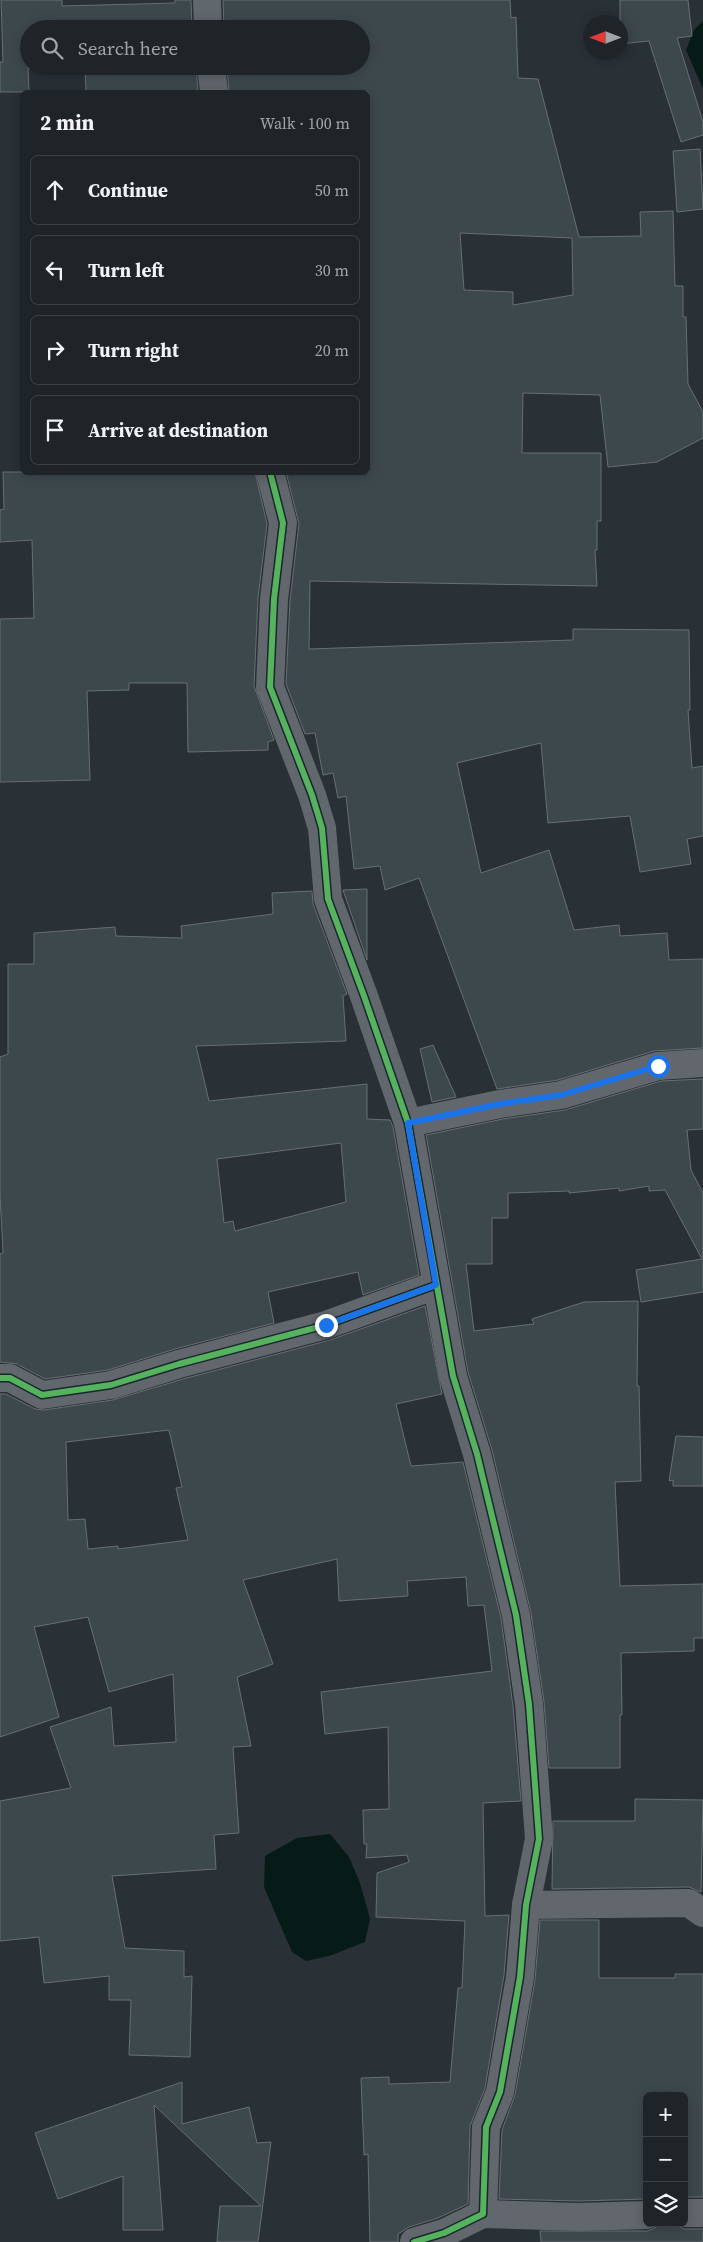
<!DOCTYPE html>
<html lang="en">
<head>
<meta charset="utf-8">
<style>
	:root { --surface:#1f2428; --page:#272c30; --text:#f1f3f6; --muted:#a1a4a8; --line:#3c4145 }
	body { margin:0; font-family:"Source Serif 4",serif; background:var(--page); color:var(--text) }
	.controls { position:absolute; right:15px; bottom:15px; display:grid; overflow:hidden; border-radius:8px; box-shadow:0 2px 12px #0003 }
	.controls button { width:45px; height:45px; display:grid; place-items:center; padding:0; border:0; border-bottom:1px solid var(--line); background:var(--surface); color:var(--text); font:25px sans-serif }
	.compass { position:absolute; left:583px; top:15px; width:45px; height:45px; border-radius:50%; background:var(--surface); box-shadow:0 2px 12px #0003; rotate:270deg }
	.stop { position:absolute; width:15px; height:15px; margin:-11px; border:4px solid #1a73e8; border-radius:50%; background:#fff }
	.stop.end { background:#1a73e8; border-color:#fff; box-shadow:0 1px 5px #0008 }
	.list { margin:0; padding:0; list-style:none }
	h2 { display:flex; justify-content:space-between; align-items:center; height:65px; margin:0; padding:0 20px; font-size:21px }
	h2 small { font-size:16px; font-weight:400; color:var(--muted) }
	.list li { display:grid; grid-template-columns:32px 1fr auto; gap:15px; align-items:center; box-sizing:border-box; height:70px; margin:0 10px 10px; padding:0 10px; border:1px solid var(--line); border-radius:8px }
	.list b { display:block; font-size:19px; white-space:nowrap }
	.list em { font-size:16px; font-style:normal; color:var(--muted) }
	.icon { flex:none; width:28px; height:28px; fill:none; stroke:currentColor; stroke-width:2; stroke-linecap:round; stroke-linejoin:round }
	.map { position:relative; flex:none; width:703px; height:2242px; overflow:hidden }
	.search { position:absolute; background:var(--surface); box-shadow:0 2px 12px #0003; left:20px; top:20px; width:350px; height:55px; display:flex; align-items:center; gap:12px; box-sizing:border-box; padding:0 18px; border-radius:28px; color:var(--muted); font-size:19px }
	.panel { position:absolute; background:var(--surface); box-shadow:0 2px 12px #0003; left:20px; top:90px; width:350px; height:385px; border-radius:8px }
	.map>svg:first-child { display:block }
	.water { fill:#061a18 }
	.building { fill:#3d484d; stroke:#686f73; fill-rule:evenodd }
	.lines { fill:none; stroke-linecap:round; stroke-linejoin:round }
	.minor { stroke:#61676c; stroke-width:28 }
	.cycleway-casing { stroke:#1a2731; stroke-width:9 }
	.cycleway { stroke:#56b35d; stroke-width:6 }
	.route { stroke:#1a73e8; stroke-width:6 }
</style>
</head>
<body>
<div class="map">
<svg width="703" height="2242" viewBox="0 0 703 2242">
	<rect width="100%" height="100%" fill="#293036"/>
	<g class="water">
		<polygon points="703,21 703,89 686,50 694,30"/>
		<polygon points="330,1834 349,1857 360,1883 370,1919 365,1942 329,1956 306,1961 292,1952 264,1887 265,1856 297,1838"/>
	</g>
	<g class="building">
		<polygon points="1,0 62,0 62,6 175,3 175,0 191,0 192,29 29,29 29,66 196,66 198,92 86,92 85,66 28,68 29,92 0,92 0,62 3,62"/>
		<path d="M223,0H510L511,18L516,17L518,78L538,79L579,237L641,236L640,212L673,211L675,286H683V317H686L688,384L703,412V438L657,462L608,467L600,395L523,393L522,453H601V521H597V550H595L597,586L310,581L309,649L573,640V629L689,630L690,710H688L692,768L703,766V836L687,839L691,864L640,872L630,816L548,823L541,743L457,763L481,873L549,850L574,930L619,925L620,936L667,933L669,960L703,959V1048L654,1051L558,1080L497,1089L419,878L385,890L380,866L354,869L346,796L338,798L333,773L323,775L315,733L305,734L286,684L290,600L299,524L286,472H368V92H229L227,66H361V29H224ZM460,233L572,238L573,295L513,305V292L464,290Z"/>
		<polygon points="620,0 688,0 692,36 677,38 703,122 703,135 681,142 649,41 620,44"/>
		<polygon points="700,149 703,209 677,212 673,151"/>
		<polygon points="3,472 255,472 267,524 258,598 254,686 274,740 268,742 268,750 188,752 187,683 129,683 129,690 87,691 90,780 0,782 0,619 34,618 32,540 0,542 0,510 4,509"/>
		<polygon points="367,889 367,960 343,890"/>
		<path d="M312,891L313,904L347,994L343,996L346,1041L196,1046L209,1101L367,1084V1119L390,1120L393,1127L419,1275L363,1295L358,1272L268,1292L274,1323L175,1349L108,1370L45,1379L17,1364L0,1362V1254L3,1253L0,1195V1057L8,1054V964H34V933L115,927L116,936L182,938L181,926L273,914L272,893ZM341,1143L346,1202L235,1231L233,1221L224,1223L217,1159Z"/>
		<polygon points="433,1045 456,1097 432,1102 420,1049"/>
		<polygon points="703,1079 703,1129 687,1130 691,1170 703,1193 703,1292 641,1302 636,1270 702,1259 665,1190 649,1191 649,1186 619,1191 619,1188 569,1193 569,1191 508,1193 508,1218 492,1218 492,1264 466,1264 474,1331 534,1324 532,1319 584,1302 638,1301 637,1386 639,1386 641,1481 615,1482 620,1586 703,1584 703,1638 694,1638 694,1651 621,1653 622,1715 620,1715 620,1768 549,1768 544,1702 531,1613 492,1450 468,1372 426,1135 503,1119 565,1110 661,1081"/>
		<path d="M425,1306L442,1394L396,1404L411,1466L463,1462L501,1618L513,1706L521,1801L483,1803L485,1916L509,1915L504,1975L485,2088L470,2126L468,2204L438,2218L409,2227L398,2234V2242H370L368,2154L364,2155L361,2078L389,2077V2084L450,2082L458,1988H462L465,1921L376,1917L377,1873L409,1862L407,1855L366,1858L367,1844H364L363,1810L389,1809L388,1727L325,1734L321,1692L492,1671L484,1605L468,1606L466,1577L407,1581L408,1596L339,1601L337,1559L243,1580L273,1664L237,1677L251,1746L233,1747L239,1833L214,1835L216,1869L112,1876L125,1948L184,1951V1977L192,1976L190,2057L129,2055L131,2000H109V1976L44,1983L39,1937L0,1941V1801L71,1788L50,1727L111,1707L114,1746L176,1742L173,1674L109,1692L88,1617L34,1627L59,1717L0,1737V1394H6L35,1409L44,1410L113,1400L183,1379L330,1340ZM169,1430L182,1487L176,1488L188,1540L118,1549V1546L88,1549L85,1519L68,1520L66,1442Z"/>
		<polygon points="676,1436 703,1437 703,1486 673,1486 673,1480 669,1481"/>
		<polygon points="635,1799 703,1800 701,1892 689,1887 552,1889 553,1821 635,1821"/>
		<polygon points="540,1920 599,1920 599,1978 675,1978 675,1974 703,1974 703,2197 684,2197 684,2096 647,2096 647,2199 579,2201 499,2199 502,2130 515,2095 535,1980"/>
		<polygon points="182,2082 182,2124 249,2107 257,2143 271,2142 258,2242 217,2242 220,2206 261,2206 154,2105 163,2230 123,2230 123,2176 58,2199 35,2133"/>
		<polygon points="660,2223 673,2223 684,2229 703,2229 703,2242 541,2242 540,2231 647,2231 655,2228"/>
	</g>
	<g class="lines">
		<g class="minor">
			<polyline points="207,0 208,29"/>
			<polyline points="211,66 214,92"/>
			<polyline points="270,472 283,523 274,599 270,687 312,795 322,828 328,899 364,996 408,1123 453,1376 477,1454 516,1615 529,1704 539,1839 526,1905 520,1977 500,2092 486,2127 483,2214 444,2233 414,2242"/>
			<polyline points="408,1123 500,1104 561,1095 658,1066 703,1063"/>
			<polyline points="0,1378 10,1378 42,1395 111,1385 179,1364 326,1325 436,1285"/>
			<polyline points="526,1905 689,1903 703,1913"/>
			<polyline points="684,2213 703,2213"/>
			<polyline points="483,2214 579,2217 647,2215"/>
		</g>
		<defs>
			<g id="cycleway">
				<polyline points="270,472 283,523 274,599 270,687 312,795 322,828 328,899 364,996 408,1123 453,1376 477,1454 516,1615 529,1704 539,1839 526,1905 520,1977 500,2092 486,2127 483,2214 444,2233 414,2242"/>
				<polyline points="0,1378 10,1378 42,1395 111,1385 179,1364 326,1325 436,1285"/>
			</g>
		</defs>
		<use href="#cycleway" class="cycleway-casing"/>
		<use href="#cycleway" class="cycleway"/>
	</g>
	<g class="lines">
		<polyline class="route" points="326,1325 436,1285 408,1123 500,1104 561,1095 658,1066"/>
	</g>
</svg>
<div class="controls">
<button>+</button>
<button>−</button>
<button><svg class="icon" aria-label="layers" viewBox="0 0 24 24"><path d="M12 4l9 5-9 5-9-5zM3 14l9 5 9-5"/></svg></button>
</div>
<svg class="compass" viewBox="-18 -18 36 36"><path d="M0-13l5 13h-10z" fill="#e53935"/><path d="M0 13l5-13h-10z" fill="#a1a4a8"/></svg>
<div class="stop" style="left:658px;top:1066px"></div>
<div class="stop end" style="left:326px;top:1325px"></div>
<div class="search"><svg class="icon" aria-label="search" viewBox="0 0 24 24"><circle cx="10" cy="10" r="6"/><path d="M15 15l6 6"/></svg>Search here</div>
<section class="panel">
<h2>2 min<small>Walk · 100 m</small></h2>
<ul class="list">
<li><svg class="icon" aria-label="ahead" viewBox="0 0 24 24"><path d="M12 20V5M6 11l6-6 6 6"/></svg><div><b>Continue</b></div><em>50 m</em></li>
<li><svg class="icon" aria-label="left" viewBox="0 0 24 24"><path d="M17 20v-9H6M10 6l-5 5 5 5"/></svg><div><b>Turn left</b></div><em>30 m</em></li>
<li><svg class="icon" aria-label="right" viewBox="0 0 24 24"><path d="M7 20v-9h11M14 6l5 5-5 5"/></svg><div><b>Turn right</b></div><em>20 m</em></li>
<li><svg class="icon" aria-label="arrive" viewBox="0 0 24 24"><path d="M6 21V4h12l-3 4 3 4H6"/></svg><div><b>Arrive at destination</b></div></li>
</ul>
</section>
</div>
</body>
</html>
